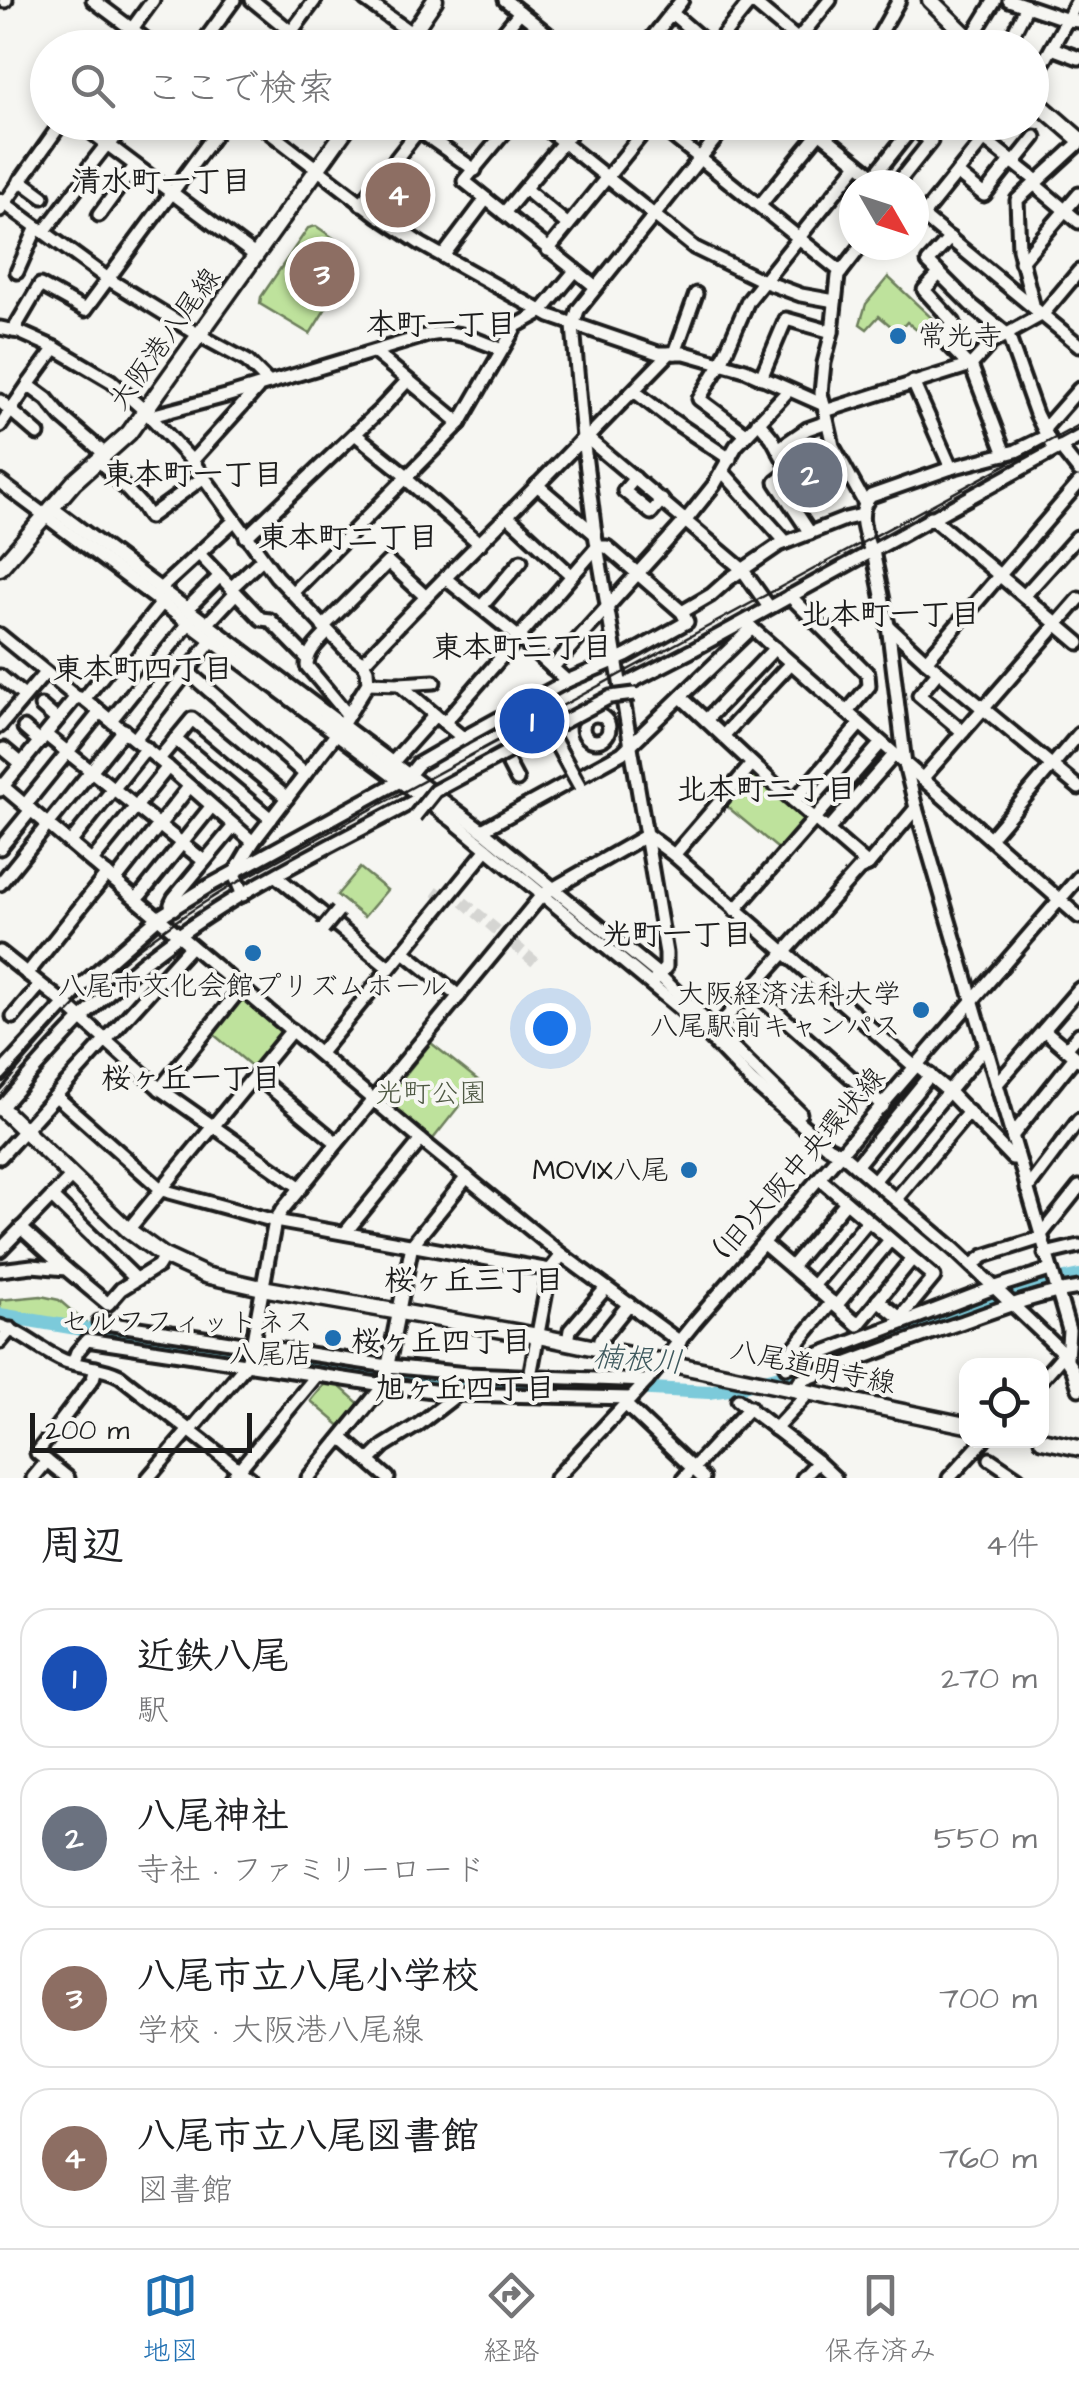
<!DOCTYPE html>
<html lang="ja">
<head>
<meta charset="utf-8">
<style>
	:root { --surface:#fff; --page:#f2f2f2; --text:#202124; --muted:#757577; --line:#e0e0e0; --accent:#1f6fb2 }
	body { margin:0; font-family:"Architects Daughter","Klee One",sans-serif; background:var(--page); color:var(--text) }
	.controls { position:absolute; right:30px; bottom:30px; display:grid; overflow:hidden; border-radius:20px; box-shadow:0 5px 15px #0003 }
	.controls button { width:90px; height:90px; display:grid; place-items:center; padding:0; border:0; border-bottom:2px solid var(--line); background:var(--surface); color:var(--text); font:50px sans-serif }
	.compass { position:absolute; left:839px; top:170px; width:90px; height:90px; border-radius:50%; background:var(--surface); box-shadow:0 5px 15px #0003; rotate:129deg }
	.scale { position:absolute; left:30px; bottom:25px; width:222px; box-sizing:border-box; padding-left:10px; border:5px solid #1c1c1c; border-top:0; font-size:28px; line-height:35px; white-space:nowrap; color:#1c1c1c; -webkit-text-stroke:8px #f6f6f2; paint-order:stroke }
	.you { position:absolute; left:550px; top:1028px; width:35px; height:35px; margin:-25px; border:8px solid #fff; border-radius:50%; background:#1a73e8; box-shadow:0 0 0 15px #1a73e833 }
	.badge { display:grid; place-items:center; width:65px; height:65px; border-radius:50%; background:var(--accent); color:#fff; font-size:32px; font-weight:700 }
	.pin { position:absolute; translate:-50% -50%; border:5px solid #fff; box-shadow:0 2px 10px #0006 }
	.list { margin:0; padding:0; list-style:none }
	h2 { display:flex; justify-content:space-between; align-items:center; height:130px; margin:0; padding:0 40px; font-size:42px }
	h2 small { font-size:32px; font-weight:400; color:var(--muted) }
	.list li { display:grid; grid-template-columns:65px 1fr auto; gap:30px; align-items:center; box-sizing:border-box; height:140px; margin:0 20px 20px; padding:0 20px; border:2px solid var(--line); border-radius:30px }
	.list b { display:block; font-size:38px; white-space:nowrap }
	.list p { margin:0; font-size:32px; white-space:nowrap; color:var(--muted) }
	.list em { font-size:32px; font-style:normal; color:var(--muted) }
	.icon { flex:none; width:55px; height:55px; fill:none; stroke:currentColor; stroke-width:2; stroke-linecap:round; stroke-linejoin:round }
	.map { position:relative; flex:none; width:1079px; height:1478px; overflow:hidden }
	.search { position:absolute; background:var(--surface); box-shadow:0 5px 15px #0003; left:30px; right:30px; top:30px; height:110px; display:flex; align-items:center; gap:25px; box-sizing:border-box; padding:0 35px; border-radius:55px; color:var(--muted); font-size:38px }
	.sheet { height:770px; background:var(--surface) }
	nav { display:flex; justify-content:space-around; align-items:center; box-sizing:border-box; height:140px; border-top:2px solid var(--line); background:var(--surface); font-size:28px; color:var(--muted) }
	nav a { display:grid; justify-items:center; gap:5px }
	nav .on { color:var(--accent) }
	.map>svg:first-child { display:block }
	.green { fill:#bee29c; stroke:#6d7f5c; stroke-width:2.5 }
	.lines { fill:none; stroke-linecap:round; stroke-linejoin:round }
	.river { stroke:#7ccada; stroke-width:14 }
	.minor-tunnel { stroke:#d5d5d2; stroke-width:11; stroke-dasharray:11 5.5; stroke-linecap:butt }
	.minor-casing { stroke:#1c1c1c; stroke-width:19 }
	.major-casing { stroke:#1c1c1c; stroke-width:21 }
	.minor { stroke:#f6f6f2; stroke-width:11 }
	.major { stroke:#f6f6f2; stroke-width:14 }
	.rail { stroke:#1c1c1c; stroke-width:2.5 }
	.minor-bridge-casing { stroke:#1c1c1c; stroke-width:19; stroke-linecap:butt }
	.minor-bridge { stroke:#f6f6f2; stroke-width:11 }
	.poi-dot { fill:#1f6fb2; stroke:#f6f6f2; stroke-width:4 }
	.labels { text-anchor:middle; dominant-baseline:central; stroke-width:8; stroke-linejoin:round; paint-order:stroke }
	.poi-label { font-size:28px; fill:#1c1c1c; stroke:#f6f6f2; text-anchor:end }
	.street-label { font-size:28px; fill:#1c1c1c; stroke:#f6f6f2 }
	.park-label { font-size:28px; fill:#4d5742; stroke:#f6f6f2 }
	.neighbourhood-label { font-size:30px; font-weight:bold; fill:#1c1c1c; stroke:#f6f6f2 }
	.water-label { font-size:30px; font-style:italic; fill:#3e595e; stroke:#f6f6f2 }
</style>
</head>
<body>
<div class="map">
<svg width="1079" height="1478" viewBox="0 0 1079 1478">
	<rect width="100%" height="100%" fill="#f6f6f2"/>
	<filter id="ink" filterUnits="userSpaceOnUse"><feTurbulence type="fractalNoise" baseFrequency=".01" numOctaves="2"/><feDisplacementMap in="SourceGraphic" scale="20" xChannelSelector="R" yChannelSelector="G"/><feConvolveMatrix kernelMatrix="1 2 1 2 8 2 1 2 1" color-interpolation-filters="sRGB"/></filter>
	<g filter="url(#ink)">
		<g class="green">
			<polygon points="316,226 351,250 355,261 310,334 260,304 261,297 308,228"/>
			<polygon points="888,277 936,322 924,336 907,322 898,332 879,316 867,329 860,324 866,304"/>
			<polygon points="753,771 809,820 782,852 724,804"/>
			<polygon points="360,868 387,890 364,917 337,895"/>
			<polygon points="243,995 286,1032 255,1069 212,1033"/>
			<polygon points="431,1043 479,1081 433,1139 385,1100"/>
			<polygon points="41,1296 59,1300 88,1325 0,1310 0,1300"/>
			<polygon points="324,1385 338,1385 363,1407 344,1429 311,1401"/>
		</g>
		<g class="lines">
			<polyline class="river" points="0,1315 194,1348 323,1367 479,1380 709,1392 736,1388 787,1374 1028,1287 1079,1276"/>
			<polyline class="minor-tunnel" points="435,891 442,896 454,894 536,963"/>
			<defs>
				<g id="minor">
					<polyline points="93,0 157,48"/>
					<polyline points="252,0 311,48"/>
					<polyline points="365,0 432,48"/>
					<polyline points="505,0 565,48"/>
					<polyline points="750,0 798,40"/>
					<polyline points="1009,0 1068,20 1079,21"/>
					<polyline points="5,1 6,0"/>
					<polyline points="673,14 712,48"/>
					<polyline points="971,39 995,0"/>
					<polyline points="118,48 153,0"/>
					<polyline points="199,48 234,0"/>
					<polyline points="279,48 315,0"/>
					<polyline points="490,48 520,12"/>
					<polyline points="644,48 682,0"/>
					<polyline points="713,48 751,1"/>
					<polyline points="791,48 830,0"/>
					<polyline points="872,48 899,0"/>
					<polyline points="1006,48 1027,6"/>
					<polyline points="1052,48 1079,58"/>
					<polyline points="1032,79 1046,58 1078,0"/>
					<polyline points="78,122 256,256"/>
					<polyline points="256,122 377,215 421,244 550,316 658,353 685,353 745,370 824,405"/>
					<polyline points="407,122 475,170"/>
					<polyline points="513,122 464,181 596,287"/>
					<polyline points="538,122 695,248 763,281 801,295 835,301"/>
					<polyline points="655,122 841,272"/>
					<polyline points="807,122 885,185"/>
					<polyline points="984,139 1037,181"/>
					<polyline points="109,146 126,122"/>
					<polyline points="1014,163 1035,137"/>
					<polyline points="85,172 107,144"/>
					<polyline points="957,173 984,195 1011,161"/>
					<polyline points="874,176 912,128"/>
					<polyline points="20,180 43,197"/>
					<polyline points="1034,184 1079,222"/>
					<polyline points="896,185 931,141 905,122"/>
					<polyline points="525,189 568,225"/>
					<polyline points="0,200 108,279 199,335 247,361 269,383"/>
					<polyline points="361,204 425,122"/>
					<polyline points="760,205 819,133"/>
					<polyline points="914,209 1079,345"/>
					<polyline points="0,210 62,122"/>
					<polyline points="504,213 580,122"/>
					<polyline points="99,215 135,166"/>
					<polyline points="923,215 998,122"/>
					<polyline points="44,232 78,187"/>
					<polyline points="950,238 928,262 971,305 1008,335 1036,414 1054,450"/>
					<polyline points="862,245 838,276 832,332 824,363 821,393 833,446 864,502"/>
					<polyline points="548,250 652,122"/>
					<polyline points="443,256 486,199"/>
					<polyline points="1021,262 1079,194"/>
					<polyline points="17,272 37,227"/>
					<polyline points="939,274 924,290 954,323 941,337 968,365"/>
					<polyline points="1033,304 1019,249 1017,200 1079,143"/>
					<polyline points="0,328 19,332 55,348 111,381 145,411 192,461 276,576 348,652 363,663 367,670 368,683 337,733 253,842 234,874 243,895"/>
					<polyline points="13,331 40,285 85,310 224,122"/>
					<polyline points="374,352 460,423"/>
					<polyline points="675,353 696,294"/>
					<polyline points="971,365 1005,454"/>
					<polyline points="761,378 786,319 832,332"/>
					<polyline points="913,382 951,468"/>
					<polyline points="28,385 55,348"/>
					<polyline points="634,391 669,418 730,459"/>
					<polyline points="0,401 38,434"/>
					<polyline points="825,411 971,365 991,343 1043,314 1079,271"/>
					<path d="M151,416L226,396L428,335C458,329 474,339 502,350"/>
					<polyline points="758,421 772,438 790,471 776,482 810,533"/>
					<polyline points="0,426 28,385 47,399 62,417 105,454"/>
					<polyline points="1044,429 1079,389"/>
					<polyline points="355,434 406,475"/>
					<polyline points="746,434 699,399 721,363 748,301 858,164"/>
					<polyline points="587,438 742,569 769,607"/>
					<polyline points="1060,447 1079,471"/>
					<polyline points="778,449 807,429 827,422"/>
					<polyline points="99,460 142,506 149,517 204,477"/>
					<polyline points="192,461 257,389"/>
					<polyline points="723,472 786,542"/>
					<polyline points="404,477 480,544"/>
					<polyline points="635,478 624,491 651,513 662,500"/>
					<polyline points="0,482 452,820 688,1015 752,1082 828,1147 842,1154 955,1250 1059,1349 1073,1370 1079,1389"/>
					<polyline points="537,485 595,534"/>
					<polyline points="51,507 482,830 659,975 800,1113"/>
					<polyline points="508,516 571,575"/>
					<polyline points="931,517 1079,643"/>
					<polyline points="246,537 380,410 407,381"/>
					<polyline points="873,551 888,625 905,764 916,808 1069,1330 1067,1358"/>
					<path d="M871,552C865,534 855,511 871,496L951,468L1016,451L1047,436"/>
					<polyline points="199,554 261,619 270,620 307,658"/>
					<polyline points="446,579 518,637 567,681"/>
					<polyline points="231,588 262,559"/>
					<polyline points="160,589 235,520"/>
					<polyline points="292,593 460,423 516,326 541,312 575,271"/>
					<polyline points="1025,595 1077,537"/>
					<polyline points="790,596 868,674 869,686 847,712"/>
					<polyline points="481,607 521,561"/>
					<polyline points="187,609 220,576"/>
					<polyline points="682,612 711,595 729,579 779,545 845,519 862,515"/>
					<polyline points="745,622 1079,917"/>
					<polyline points="207,624 236,593"/>
					<polyline points="888,626 926,661 1079,788"/>
					<polyline points="323,627 388,562 426,597"/>
					<path d="M328,632C319,642 307,651 307,666L347,714"/>
					<polyline points="0,635 76,697 84,699 168,767 253,842"/>
					<polyline points="926,661 1079,483"/>
					<path d="M363,663C434,586 511,514 583,438H587L670,353"/>
					<polyline points="552,668 686,520 714,485 736,446 788,391"/>
					<polyline points="188,672 305,774"/>
					<polyline points="938,672 919,695 963,732"/>
					<polyline points="0,676 24,696"/>
					<polyline points="368,683 399,684 435,715"/>
					<polyline points="399,684 434,682"/>
					<polyline points="621,687 691,651 1079,437"/>
					<polyline points="681,697 772,782 868,865"/>
					<polyline points="84,699 162,603"/>
					<polyline points="41,706 57,720"/>
					<circle cx="596" cy="728" r="13"/>
					<polyline points="111,720 189,623"/>
					<polyline points="706,720 775,648"/>
					<polyline points="0,726 45,673"/>
					<polyline points="24,728 40,742"/>
					<polyline points="46,735 204,861"/>
					<polyline points="723,736 791,663"/>
					<polyline points="135,739 212,640"/>
					<polyline points="175,739 271,819"/>
					<polyline points="4,749 22,764"/>
					<polyline points="505,757 517,780"/>
					<polyline points="159,759 192,719 287,798"/>
					<polyline points="392,763 435,715 463,738"/>
					<polyline points="409,775 418,764 463,738 567,681 626,656 687,622 682,612 607,547 597,547 445,722"/>
					<polyline points="922,779 1079,599"/>
					<polyline points="0,784 421,1140 562,1255 680,1342"/>
					<polyline points="0,790 76,697"/>
					<polyline points="794,801 859,725"/>
					<polyline points="25,805 100,712"/>
					<polyline points="482,830 622,753 752,628"/>
					<polyline points="828,830 894,755"/>
					<polyline points="990,838 1079,734"/>
					<polyline points="70,843 146,748"/>
					<polyline points="0,848 31,810"/>
					<polyline points="674,855 752,764"/>
					<polyline points="92,861 168,767"/>
					<polyline points="276,876 389,968"/>
					<polyline points="115,881 189,787"/>
					<polyline points="0,884 124,730"/>
					<polyline points="137,899 211,807"/>
					<polyline points="173,909 171,904 174,898 234,826"/>
					<polyline points="735,910 881,743"/>
					<polyline points="403,951 459,996"/>
					<polyline points="0,952 64,1003 160,1089 301,1188"/>
					<polyline points="27,974 107,874"/>
					<polyline points="654,981 666,967 666,953 595,534 583,438 573,326 578,310 729,122"/>
					<polyline points="752,990 883,1106"/>
					<polyline points="13,1017 40,985"/>
					<polyline points="716,1029 859,869 868,865 916,808"/>
					<polyline points="1044,1030 1079,1060"/>
					<polyline points="1066,1049 1079,1034"/>
					<polyline points="320,1053 487,849"/>
					<polyline points="917,1065 948,1091 1012,1158 1018,1158"/>
					<polyline points="0,1074 84,983 159,917 207,887 400,781"/>
					<polyline points="255,1075 337,1143"/>
					<polyline points="997,1084 1079,989"/>
					<polyline points="160,1089 242,987"/>
					<polyline points="56,1096 162,1190 275,1221 550,1270 562,1255"/>
					<path d="M0,1109C50,1051 101,993 163,947C242,887 335,844 422,797H428"/>
					<polyline points="1012,1136 1075,1057"/>
					<polyline points="0,1157 191,946"/>
					<polyline points="856,1166 930,1075"/>
					<polyline points="820,1179 934,1277 900,1318 878,1300"/>
					<polyline points="874,1181 986,1046"/>
					<polyline points="1027,1189 1079,1120"/>
					<polyline points="52,1197 135,1278"/>
					<polyline points="896,1199 969,1112"/>
					<polyline points="21,1228 66,1269"/>
					<polyline points="128,1230 292,1030"/>
					<polyline points="345,1233 421,1140"/>
					<polyline points="1040,1236 1079,1187"/>
					<polyline points="764,1244 858,1325 912,1259"/>
					<polyline points="0,1250 72,1176"/>
					<polyline points="1045,1254 1079,1246"/>
					<polyline points="972,1265 984,1256 1041,1238"/>
					<polyline points="791,1267 846,1202"/>
					<polyline points="0,1270 32,1266 66,1269 108,1304 121,1289 158,1266 164,1256"/>
					<polyline points="813,1286 868,1221"/>
					<polyline points="836,1306 890,1240"/>
					<polyline points="99,1322 388,1366 467,1374 647,1381"/>
					<path d="M0,1326C24,1333 42,1352 65,1361C83,1367 103,1367 120,1376L250,1478"/>
					<polyline points="0,1342 11,1329"/>
					<polyline points="568,1342 570,1330 606,1288"/>
					<polyline points="599,1348 600,1340 629,1304"/>
					<polyline points="783,1361 832,1302"/>
					<polyline points="73,1363 77,1352 87,1340 384,1385 458,1394 631,1398"/>
					<polyline points="786,1367 996,1287 1050,1270"/>
					<polyline points="530,1376 550,1270"/>
					<polyline points="1042,1379 1064,1354"/>
					<path d="M796,1388L800,1381C853,1361 906,1341 960,1323C999,1309 1038,1294 1079,1288"/>
					<polyline points="738,1400 818,1462 835,1478"/>
					<polyline points="625,1404 703,1478"/>
					<polyline points="775,1429 804,1398 806,1390"/>
					<polyline points="191,1430 246,1365 252,1346 275,1221 283,1209 542,895 647,835 674,855 915,1067"/>
					<polyline points="342,1438 388,1478"/>
					<polyline points="990,1459 1018,1478"/>
					<polyline points="369,1461 384,1446 418,1425 458,1394"/>
					<polyline points="33,1478 47,1461"/>
					<polyline points="68,1478 37,1453 93,1379 96,1368"/>
					<polyline points="148,1478 190,1429"/>
					<polyline points="232,1478 317,1375"/>
					<polyline points="308,1478 384,1385 412,1245 467,1177"/>
					<polyline points="556,1478 647,1381 694,1323 1079,877"/>
					<polyline points="684,1478 750,1407"/>
					<polyline points="803,1478 818,1462"/>
					<polyline points="949,1478 984,1440"/>
				</g>
				<g id="major">
					<polyline points="930,0 979,48"/>
					<polyline points="402,48 435,0"/>
					<polyline points="1032,98 1079,139"/>
					<polyline points="0,568 74,482 129,433 351,122"/>
					<polyline points="0,1107 128,1230 164,1256 205,1275 262,1288 538,1336 966,1425"/>
					<polyline points="1042,1440 1079,1448"/>
				</g>
			</defs>
			<use href="#minor" class="minor-casing"/>
			<use href="#major" class="major-casing"/>
			<use href="#minor" class="minor"/>
			<use href="#major" class="major"/>
			<path class="rail" d="M0,1090C34,1051 67,1011 105,977C147,938 194,908 243,879L1079,425"/>
			<defs>
				<g id="minor-bridge">
					<polyline points="549,731 579,785"/>
					<polyline points="415,816 435,791 610,697 634,694"/>
					<polyline points="323,929 338,911"/>
				</g>
			</defs>
			<use href="#minor-bridge" class="minor-bridge-casing"/>
			<use href="#minor-bridge" class="minor-bridge"/>
		</g>
	</g>
	<g class="poi-dot">
		<circle cx="898" cy="336" r="10"/>
		<circle cx="253" cy="953" r="10"/>
		<circle cx="921" cy="1010" r="10"/>
		<circle cx="689" cy="1170" r="10"/>
		<circle cx="333" cy="1338" r="10"/>
	</g>
	<g class="labels">
		<g class="poi-label">
			<text x="918" y="336" text-anchor="start">常光寺</text>
			<text x="253" y="986" text-anchor="middle">八尾市文化会館プリズムホール</text>
			<text x="901" y="994">大阪経済法科大学<tspan x="901" dy="32">八尾駅前キャンパス</tspan></text>
			<text x="669" y="1170">MOVIX八尾</text>
			<text x="313" y="1322">セルフフィットネス<tspan x="313" dy="32">八尾店</tspan></text>
		</g>
		<g class="street-label">
			<text transform="translate(165 339) rotate(-54)">大阪港八尾線</text>
			<text transform="translate(800 1163) rotate(-49)">(旧)大阪中央環状線</text>
			<text transform="translate(813 1367) rotate(12)">八尾道明寺線</text>
		</g>
		<g class="park-label">
			<text x="431" y="1093">光町公園</text>
		</g>
		<g class="neighbourhood-label">
			<text x="161" y="182">清水町一丁目</text>
			<text x="441" y="325">本町一丁目</text>
			<text x="193" y="475">東本町一丁目</text>
			<text x="348" y="538">東本町二丁目</text>
			<text x="890" y="615">北本町一丁目</text>
			<text x="522" y="648">東本町三丁目</text>
			<text x="143" y="670">東本町四丁目</text>
			<text x="766" y="790">北本町二丁目</text>
			<text x="677" y="935">光町一丁目</text>
			<text x="191" y="1079">桜ヶ丘一丁目</text>
			<text x="474" y="1281">桜ヶ丘三丁目</text>
			<text x="441" y="1342">桜ヶ丘四丁目</text>
			<text x="465" y="1389">旭ヶ丘四丁目</text>
		</g>
		<g class="water-label">
			<text transform="translate(638 1360) rotate(4)">楠根川</text>
		</g>
	</g>
</svg>
<div class="controls">
<button><svg class="icon" aria-label="locate" viewBox="0 0 24 24"><circle cx="12" cy="12" r="6"/><path d="M12 2v4M12 18v4M2 12h4M18 12h4"/></svg></button>
</div>
<svg class="compass" viewBox="-18 -18 36 36"><path d="M0-13l5 13h-10z" fill="#e53935"/><path d="M0 13l5-13h-10z" fill="#757577"/></svg>
<div class="scale">200 m</div>
<div class="you"></div>
<div class="pin badge" style="left:532px;top:721px;background:#1a4fb4">1</div>
<div class="pin badge" style="left:810px;top:475px;background:#6b7280">2</div>
<div class="pin badge" style="left:322px;top:274px;background:#8d6e63">3</div>
<div class="pin badge" style="left:398px;top:195px;background:#8d6e63">4</div>
<div class="search"><svg class="icon" aria-label="search" viewBox="0 0 24 24"><circle cx="10" cy="10" r="6"/><path d="M15 15l6 6"/></svg>ここで検索</div>
</div>
<section class="sheet">
<h2>周辺<small>4件</small></h2>
<ul class="list">
<li><span class="badge" style="background:#1a4fb4">1</span><div><b>近鉄八尾</b><p>駅</p></div><em>270 m</em></li>
<li><span class="badge" style="background:#6b7280">2</span><div><b>八尾神社</b><p>寺社 · ファミリーロード</p></div><em>550 m</em></li>
<li><span class="badge" style="background:#8d6e63">3</span><div><b>八尾市立八尾小学校</b><p>学校 · 大阪港八尾線</p></div><em>700 m</em></li>
<li><span class="badge" style="background:#8d6e63">4</span><div><b>八尾市立八尾図書館</b><p>図書館</p></div><em>760 m</em></li>
</ul>
</section>
<nav>
<a class="on"><svg class="icon" aria-label="map" viewBox="0 0 24 24"><path d="M3 6l6-2 6 2 6-2v14l-6 2-6-2-6 2zM9 4v14M15 6v14"/></svg>地図</a>
<a><svg class="icon" aria-label="directions" viewBox="0 0 24 24"><path d="M12 3l9 9-9 9-9-9zM9 14v-3h6M13 9l2 2-2 2"/></svg>経路</a>
<a><svg class="icon" aria-label="saved" viewBox="0 0 24 24"><path d="M7 4h10v16l-5-4-5 4z"/></svg>保存済み</a>
</nav>
</body>
</html>
